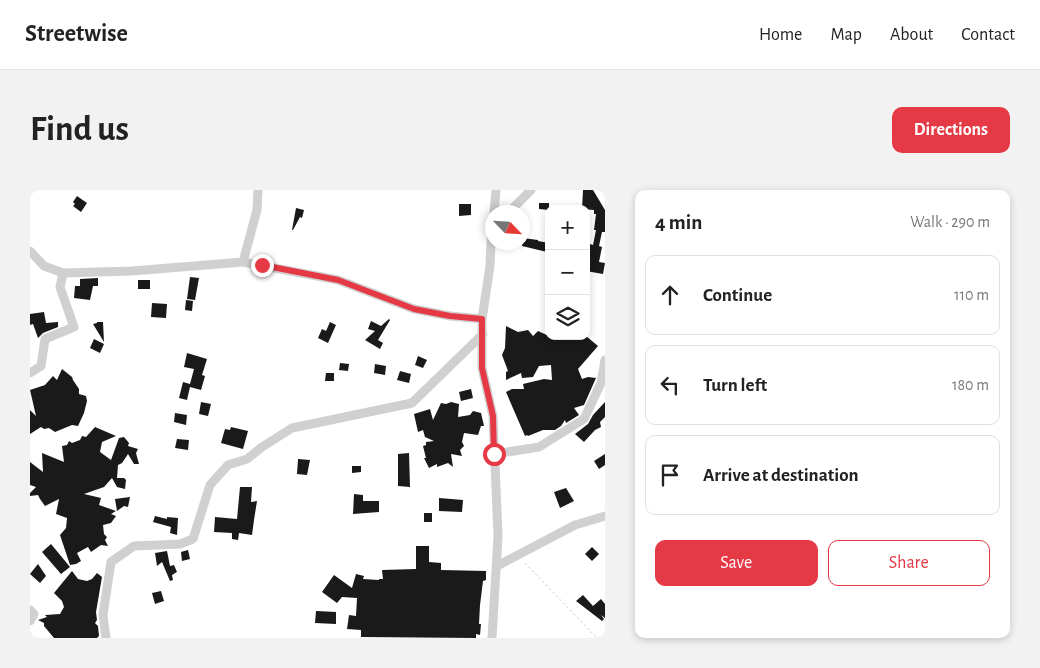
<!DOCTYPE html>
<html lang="en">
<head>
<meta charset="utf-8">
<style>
	:root { --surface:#fff; --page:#f2f2f2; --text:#222; --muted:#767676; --line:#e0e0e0; --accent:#e63946 }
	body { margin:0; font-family:"Alegreya Sans",sans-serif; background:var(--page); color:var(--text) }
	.controls { position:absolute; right:15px; top:15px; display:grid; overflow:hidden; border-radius:10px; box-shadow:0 2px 8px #0003 }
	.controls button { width:45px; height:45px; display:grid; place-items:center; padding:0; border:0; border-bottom:1px solid var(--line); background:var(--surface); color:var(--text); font:25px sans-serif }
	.compass { position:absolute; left:455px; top:15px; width:45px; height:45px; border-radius:50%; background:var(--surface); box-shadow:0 2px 8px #0003; rotate:115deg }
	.stop { position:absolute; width:15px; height:15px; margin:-11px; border:4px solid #e63946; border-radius:50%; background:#fff }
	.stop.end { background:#e63946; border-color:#fff; box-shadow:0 1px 5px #0008 }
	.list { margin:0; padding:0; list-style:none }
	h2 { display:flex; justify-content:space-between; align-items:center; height:65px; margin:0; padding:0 20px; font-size:21px }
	h2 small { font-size:16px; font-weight:400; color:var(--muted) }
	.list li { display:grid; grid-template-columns:32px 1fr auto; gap:15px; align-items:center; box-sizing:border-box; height:80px; margin:0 10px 10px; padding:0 10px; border:1px solid var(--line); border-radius:10px }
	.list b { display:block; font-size:19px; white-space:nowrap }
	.list em { font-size:16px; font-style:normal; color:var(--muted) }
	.actions { display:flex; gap:10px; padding:15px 20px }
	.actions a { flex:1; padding:11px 0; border:1px solid var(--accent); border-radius:10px; text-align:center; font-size:18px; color:var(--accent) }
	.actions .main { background:var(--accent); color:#fff }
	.icon { flex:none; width:28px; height:28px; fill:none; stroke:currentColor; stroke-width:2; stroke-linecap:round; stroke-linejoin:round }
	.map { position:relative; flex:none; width:575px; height:448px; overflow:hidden; border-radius:10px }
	header { display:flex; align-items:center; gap:30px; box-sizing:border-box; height:70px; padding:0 25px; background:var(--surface); border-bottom:1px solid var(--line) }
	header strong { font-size:24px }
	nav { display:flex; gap:28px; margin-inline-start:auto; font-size:18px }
	.intro { display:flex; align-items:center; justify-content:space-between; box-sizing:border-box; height:120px; padding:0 30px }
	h1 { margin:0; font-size:35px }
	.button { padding:12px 22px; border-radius:10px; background:var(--accent); color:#fff; font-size:18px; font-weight:700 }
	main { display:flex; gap:30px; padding:0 30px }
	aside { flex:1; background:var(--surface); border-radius:10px; box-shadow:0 2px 8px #0003 }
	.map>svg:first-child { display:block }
	.building { fill:#1a1a1a }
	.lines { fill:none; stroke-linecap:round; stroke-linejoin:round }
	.path { stroke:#cdcdcd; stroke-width:1; stroke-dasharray:2.5 2.5; stroke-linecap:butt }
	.minor { stroke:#d0d0d0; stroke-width:9 }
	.route { stroke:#e63946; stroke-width:6 }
</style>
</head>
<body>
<header>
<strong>Streetwise</strong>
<nav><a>Home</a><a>Map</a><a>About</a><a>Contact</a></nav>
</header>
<div class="intro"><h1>Find us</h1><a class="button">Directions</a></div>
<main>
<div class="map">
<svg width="575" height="448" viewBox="0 0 575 448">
	<rect width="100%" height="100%" fill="#fff"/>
	<g class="building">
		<polygon points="553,0 563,0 575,20 575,42 572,42 569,56 572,57 569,72 575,73 573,84 556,81 556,68 560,54 563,55 566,40 564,40 566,24 564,24 564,20 552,19"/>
		<polygon points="47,6 57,13 51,22 43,16 45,14 43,12"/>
		<polygon points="509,13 519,13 519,20 509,19"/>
		<polygon points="429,14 441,14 441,25 429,26"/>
		<polygon points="266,18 274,20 272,28 270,27 263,40 262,40"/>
		<polygon points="493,48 508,50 508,51 519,53 517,62 492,56"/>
		<polygon points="160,87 169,88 165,110 157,109"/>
		<polygon points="68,88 68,96 63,96 60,110 44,108 45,96 50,96 50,89"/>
		<rect x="108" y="90" width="12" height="9"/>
		<polygon points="156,110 163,111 162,121 155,120"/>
		<polygon points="122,113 137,114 136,128 121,127"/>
		<polygon points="14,122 16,133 28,132 28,137 13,143 8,148 3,134 0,135 0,124"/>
		<polygon points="359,129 360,130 348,150 353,153 350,159 335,150 345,141 338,139 341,131 351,136"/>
		<polygon points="67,132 73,132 74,152 63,134 67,133"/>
		<polygon points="300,132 306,135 298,153 288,148 292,139 296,141"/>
		<polygon points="476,136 488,142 498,140 503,146 508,141 519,146 556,146 568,156 548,179 552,189 558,187 566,188 554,215 544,218 549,225 536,233 535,230 531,236 525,240 513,240 498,246 497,245 495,246 476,202 482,199 494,199 493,194 514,189 522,190 521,175 509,176 503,187 492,188 491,183 476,190 476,182 478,181 472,165 475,158"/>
		<polygon points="64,149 74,154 70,163 60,158"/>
		<polygon points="157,163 177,169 172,185 175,186 171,200 160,197 157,210 149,208 153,192 160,194 164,179 154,177"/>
		<polygon points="388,166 397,170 393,178 385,175"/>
		<polygon points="310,173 319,174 318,181 309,180"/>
		<polygon points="345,174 356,176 355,185 344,183"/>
		<polygon points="32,179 42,187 43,190 49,199 49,204 56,206 57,211 54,223 48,236 42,235 25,242 19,238 14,239 11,237 0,244 0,220 6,226 0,200 15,195 23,186 27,190"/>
		<polygon points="370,181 381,184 379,193 367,190"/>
		<polygon points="296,183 304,183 304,191 295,191"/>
		<polygon points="441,199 443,208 431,211 429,202"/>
		<polygon points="171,212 181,214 178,226 169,224"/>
		<polygon points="421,212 429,214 428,227 440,225 443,221 451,223 454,236 451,236 448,245 434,243 432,252 434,256 430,260 432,266 421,264 423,277 418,273 407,277 407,274 399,278 394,268 396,268 393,256 396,255 396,252 404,251 395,247 393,240 388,242 384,224 400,219 403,230 411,213 416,214"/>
		<polygon points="575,212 575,227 570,232 571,237 565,240 554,252 545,244 558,234 563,225"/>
		<polygon points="145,223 157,225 156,235 144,232"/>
		<polygon points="65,237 86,246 72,252 70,262 81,270 89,248 94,247 99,253 98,256 108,259 106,263 109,274 104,274 98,264 92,273 88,275 87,288 94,288 96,290 95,299 87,297 82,288 74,297 54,304 71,308 69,315 86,321 81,324 86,326 81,333 73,335 74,344 77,347 75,350 78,356 71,355 61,362 58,357 47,363 51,371 46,374 40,375 30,345 36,338 37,328 26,324 29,309 15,316 10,309 8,305 0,306 0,303 6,297 0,295 0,272 13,282 12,263 34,272 32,256 37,255 39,251 42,253 50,250 52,246 56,247"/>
		<polygon points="201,237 218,241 213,259 191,253 195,239 200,240"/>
		<polygon points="147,249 159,250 158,260 145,258"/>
		<polygon points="379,263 380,297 368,296 368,264"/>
		<polygon points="575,264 575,275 569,279 564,271"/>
		<polygon points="268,269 280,270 277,285 267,284"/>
		<polygon points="322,276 331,276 331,282 322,283"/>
		<polygon points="210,297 222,297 221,312 227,311 224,330 222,345 209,343 208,350 202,349 202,343 184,342 185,327 207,329"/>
		<polygon points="536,298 544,311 530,318 524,302"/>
		<polygon points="324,304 333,305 333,311 349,311 349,322 323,324"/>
		<polygon points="100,307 98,317 94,316 87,321 85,309"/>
		<polygon points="409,308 433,310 432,322 409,321"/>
		<rect x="394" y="323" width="8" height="9"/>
		<polygon points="125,326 137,329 137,327 148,328 147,345 140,343 141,337 123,332"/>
		<polygon points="21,354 40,377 31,384 12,362"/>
		<polygon points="386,356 399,356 399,372 411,373 411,380 456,381 456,390 453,391 450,415 449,434 451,434 450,445 446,444 446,448 331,447 331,440 317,439 319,425 326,426 327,408 312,407 307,413 292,402 304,385 322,398 326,384 334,386 333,389 349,390 349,389 353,389 352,380 386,379"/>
		<polygon points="562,357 569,364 562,371 555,364"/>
		<polygon points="158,360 160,369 152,371 151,362"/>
		<polygon points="137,361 140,376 144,375 147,382 142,385 143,390 140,391 132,372 127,376 125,363"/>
		<polygon points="8,374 16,386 10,393 0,384"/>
		<polygon points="42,381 48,389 57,391 62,389 67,383 72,387 66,422 67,430 65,433 68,436 69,446 67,448 24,448 14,436 14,433 8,430 17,427 15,425 30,424 34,417 32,411 24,403"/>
		<polygon points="131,401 134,411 125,414 122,403"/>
		<polygon points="553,405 563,416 571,409 575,414 575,428 571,425 574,429 572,431 546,411"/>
		<polygon points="286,421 306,422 306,434 285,433"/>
	</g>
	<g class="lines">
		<polyline class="path" points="495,373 567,448"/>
		<g class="minor">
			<polyline points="228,0 227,20 213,72 308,90 384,119 420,126 452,129"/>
			<polyline points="464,22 466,0"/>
			<polyline points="479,22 501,0"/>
			<polyline points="0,61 14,76 33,83 102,81 213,72"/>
			<polyline points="0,183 11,176 15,149 44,137 30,97 33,83"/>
			<polyline points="464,264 509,257 554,229 571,193 575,170"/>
			<polyline points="467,376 545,335 575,326"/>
			<polyline points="0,420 4,424 0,431"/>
			<polyline points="76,448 73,425 81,372 104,356 150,354 163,349 180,295 198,275 217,269 232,257 262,238 382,213 453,144"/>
			<polyline points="462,448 468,346 463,226 452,178 452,129 460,76 462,32"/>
		</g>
	</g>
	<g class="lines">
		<polyline class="route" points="232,75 308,90 384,119 420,126 452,129 452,178 463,226 464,264"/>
	</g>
</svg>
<div class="controls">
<button>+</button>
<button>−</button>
<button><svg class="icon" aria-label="layers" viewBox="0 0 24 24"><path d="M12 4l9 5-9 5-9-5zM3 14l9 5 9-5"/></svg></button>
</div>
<svg class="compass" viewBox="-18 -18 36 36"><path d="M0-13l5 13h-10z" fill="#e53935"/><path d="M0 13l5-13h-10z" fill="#767676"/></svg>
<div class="stop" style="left:464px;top:264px"></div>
<div class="stop end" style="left:232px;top:75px"></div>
</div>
<aside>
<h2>4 min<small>Walk · 290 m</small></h2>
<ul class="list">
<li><svg class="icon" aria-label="ahead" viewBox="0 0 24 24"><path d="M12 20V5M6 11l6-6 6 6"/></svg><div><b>Continue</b></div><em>110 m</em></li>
<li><svg class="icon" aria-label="left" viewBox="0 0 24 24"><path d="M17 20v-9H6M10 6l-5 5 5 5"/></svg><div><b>Turn left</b></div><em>180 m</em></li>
<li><svg class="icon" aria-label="arrive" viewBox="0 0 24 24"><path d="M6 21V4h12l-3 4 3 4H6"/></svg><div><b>Arrive at destination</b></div></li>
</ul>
<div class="actions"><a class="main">Save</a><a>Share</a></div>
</aside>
</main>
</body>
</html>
